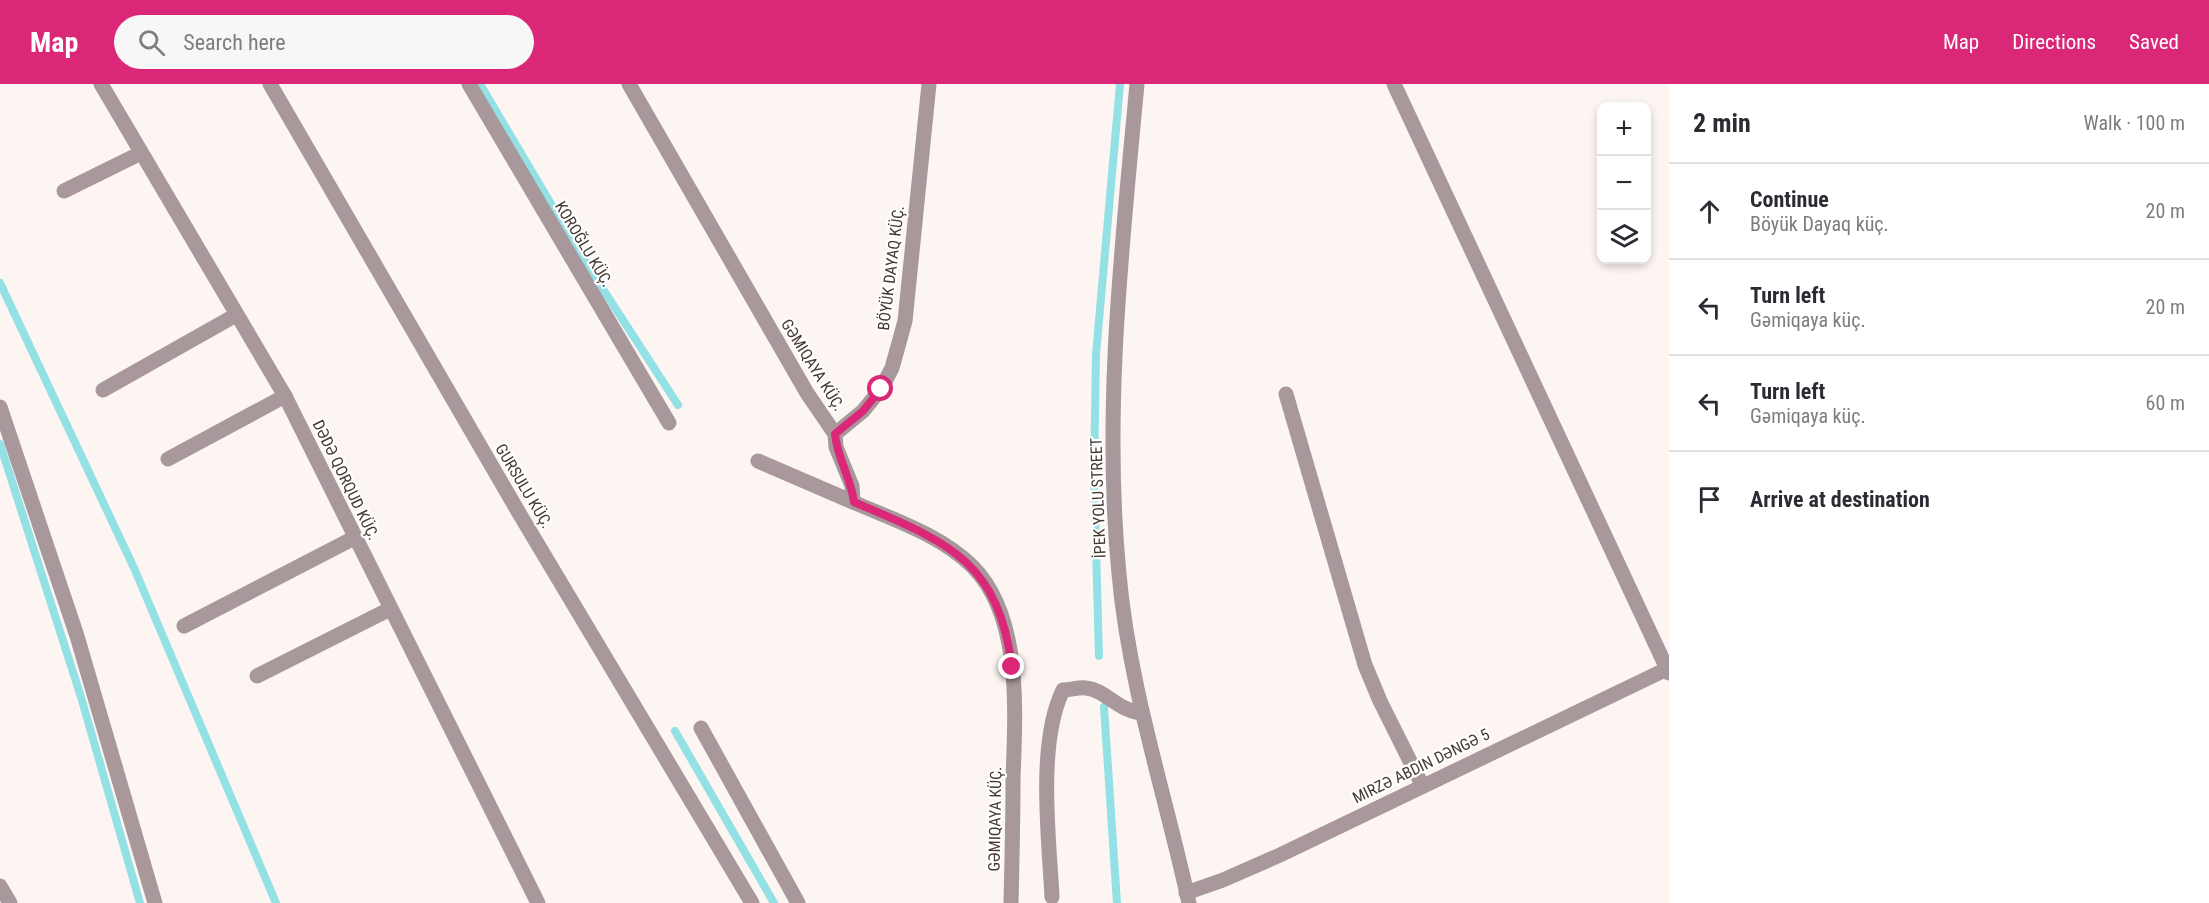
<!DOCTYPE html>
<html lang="en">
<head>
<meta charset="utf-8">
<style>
	:root { --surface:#fff; --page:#f7f7f7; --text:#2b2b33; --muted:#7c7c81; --line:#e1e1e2; --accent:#db2777 }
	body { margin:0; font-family:"Roboto Condensed",sans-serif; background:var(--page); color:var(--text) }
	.controls { position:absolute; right:18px; top:18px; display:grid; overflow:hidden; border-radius:12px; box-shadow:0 3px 9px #0003 }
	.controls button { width:54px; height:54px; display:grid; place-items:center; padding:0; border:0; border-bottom:2px solid var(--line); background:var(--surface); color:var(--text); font:30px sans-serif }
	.stop { position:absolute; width:18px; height:18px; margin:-14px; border:4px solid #db2777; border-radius:50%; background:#fff }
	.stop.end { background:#db2777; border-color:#fff; box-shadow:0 2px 6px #0008 }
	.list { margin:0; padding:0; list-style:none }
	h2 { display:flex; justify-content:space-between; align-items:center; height:78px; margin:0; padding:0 24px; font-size:26px }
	h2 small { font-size:20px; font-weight:400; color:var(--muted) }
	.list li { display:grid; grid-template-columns:39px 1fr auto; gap:18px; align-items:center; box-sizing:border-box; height:96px; padding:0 24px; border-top:2px solid var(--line) }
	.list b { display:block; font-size:22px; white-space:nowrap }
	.list p { margin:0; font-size:20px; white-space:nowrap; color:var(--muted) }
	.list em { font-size:20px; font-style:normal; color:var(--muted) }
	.icon { flex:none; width:33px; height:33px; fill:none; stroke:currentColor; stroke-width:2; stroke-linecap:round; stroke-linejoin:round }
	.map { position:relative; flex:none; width:1669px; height:819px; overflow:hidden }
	header { display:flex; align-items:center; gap:36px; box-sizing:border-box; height:84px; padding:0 30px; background:var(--accent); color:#fff }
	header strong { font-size:28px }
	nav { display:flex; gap:33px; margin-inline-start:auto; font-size:21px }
	.search { width:420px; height:54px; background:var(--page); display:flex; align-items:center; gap:15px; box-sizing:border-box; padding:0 21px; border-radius:33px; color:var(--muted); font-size:22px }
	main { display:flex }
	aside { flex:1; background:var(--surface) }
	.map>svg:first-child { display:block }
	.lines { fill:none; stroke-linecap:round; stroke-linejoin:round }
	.stream { stroke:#94e1e5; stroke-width:8 }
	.minor { stroke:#a8989b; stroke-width:15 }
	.route { stroke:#db2777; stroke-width:8 }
	.labels { text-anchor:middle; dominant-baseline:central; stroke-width:4.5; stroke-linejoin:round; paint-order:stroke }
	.street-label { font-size:16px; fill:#453831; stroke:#fff }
</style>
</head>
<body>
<header>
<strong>Map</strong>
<div class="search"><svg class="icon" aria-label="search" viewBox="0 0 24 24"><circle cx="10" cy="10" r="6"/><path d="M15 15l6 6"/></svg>Search here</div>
<nav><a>Map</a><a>Directions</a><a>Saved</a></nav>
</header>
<main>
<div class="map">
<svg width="1669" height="819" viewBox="0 0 1669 819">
	<rect width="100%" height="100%" fill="#fcf5f2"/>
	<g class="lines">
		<g class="stream">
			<polyline points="480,0 586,179 678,321"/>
			<polyline points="0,199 134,484 276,819"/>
			<polyline points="0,360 81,613 140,819"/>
			<polyline points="1099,572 1094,392 1096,270 1120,0"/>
			<polyline points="1104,623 1117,819"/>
			<polyline points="675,647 774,819"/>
		</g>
		<g class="minor">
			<polyline points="101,0 285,312 538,819"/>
			<polyline points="270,0 519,429 752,819"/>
			<polyline points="469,0 669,339"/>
			<path d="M629,0L807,309L835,350L836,363L852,402L853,418C894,436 941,451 973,483C1023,534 1015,631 1013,696C1013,737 1012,778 1011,819"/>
			<path d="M1137,0C1122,162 1103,327 1119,490C1129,602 1165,709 1189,819"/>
			<polyline points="1394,0 1669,589"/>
			<polyline points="64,107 141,69"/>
			<polyline points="103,306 236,231"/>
			<polyline points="1286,310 1365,581 1380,617 1422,701"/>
			<polyline points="0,323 77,552 155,819"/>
			<polyline points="835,350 863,327 881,305 892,284 905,237 929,0"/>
			<polyline points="168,375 285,312"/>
			<polyline points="758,377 853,418"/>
			<polyline points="184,542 354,454"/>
			<polyline points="257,592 390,525"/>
			<polyline points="701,644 798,819"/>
			<polyline points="0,802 10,819"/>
			<polyline points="1186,809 1223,796 1280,771 1669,584"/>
			<path d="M1052,813C1049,754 1037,659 1063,606C1070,606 1079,603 1086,604C1106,606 1116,626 1142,629"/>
		</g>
	</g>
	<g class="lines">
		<path class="route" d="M881,305L863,327L835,350C837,374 851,394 854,418C944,457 998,474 1012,583"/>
	</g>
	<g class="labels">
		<g class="street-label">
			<text transform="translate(584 160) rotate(59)">KOROĞLU KÜÇ.</text>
			<text transform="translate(891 184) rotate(-83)">BÖYÜK DAYAQ KÜÇ.</text>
			<text transform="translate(813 281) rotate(58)">GƏMIQAYA KÜÇ.</text>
			<text transform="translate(346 396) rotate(64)">DƏDƏ QORQUD KÜÇ.</text>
			<text transform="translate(524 402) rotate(59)">GURSULU KÜÇ.</text>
			<text transform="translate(1098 414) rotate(-92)">İPEK YOLU STREET</text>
			<text transform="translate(1421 682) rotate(-26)">MIRZƏ ABDIN DƏNGƏ 5</text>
			<text transform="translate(995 735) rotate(-89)">GƏMIQAYA KÜÇ.</text>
		</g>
	</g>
</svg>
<div class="controls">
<button>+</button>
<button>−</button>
<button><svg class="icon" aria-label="layers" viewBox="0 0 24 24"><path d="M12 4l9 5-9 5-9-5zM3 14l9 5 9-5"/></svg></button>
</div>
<div class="stop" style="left:881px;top:305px"></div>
<div class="stop end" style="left:1012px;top:583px"></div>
</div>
<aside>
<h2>2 min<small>Walk · 100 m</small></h2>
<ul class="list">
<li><svg class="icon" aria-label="ahead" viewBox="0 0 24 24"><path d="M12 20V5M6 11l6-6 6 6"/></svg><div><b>Continue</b><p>Böyük Dayaq küç.</p></div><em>20 m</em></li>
<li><svg class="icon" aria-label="left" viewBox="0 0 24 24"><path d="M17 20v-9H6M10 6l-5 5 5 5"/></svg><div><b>Turn left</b><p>Gəmiqaya küç.</p></div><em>20 m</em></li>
<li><svg class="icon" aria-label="left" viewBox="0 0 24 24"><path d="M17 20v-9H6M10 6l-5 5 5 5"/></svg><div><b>Turn left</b><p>Gəmiqaya küç.</p></div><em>60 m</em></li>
<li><svg class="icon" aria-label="arrive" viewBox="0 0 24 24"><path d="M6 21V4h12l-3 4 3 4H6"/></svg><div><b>Arrive at destination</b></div></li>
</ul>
</aside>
</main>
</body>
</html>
